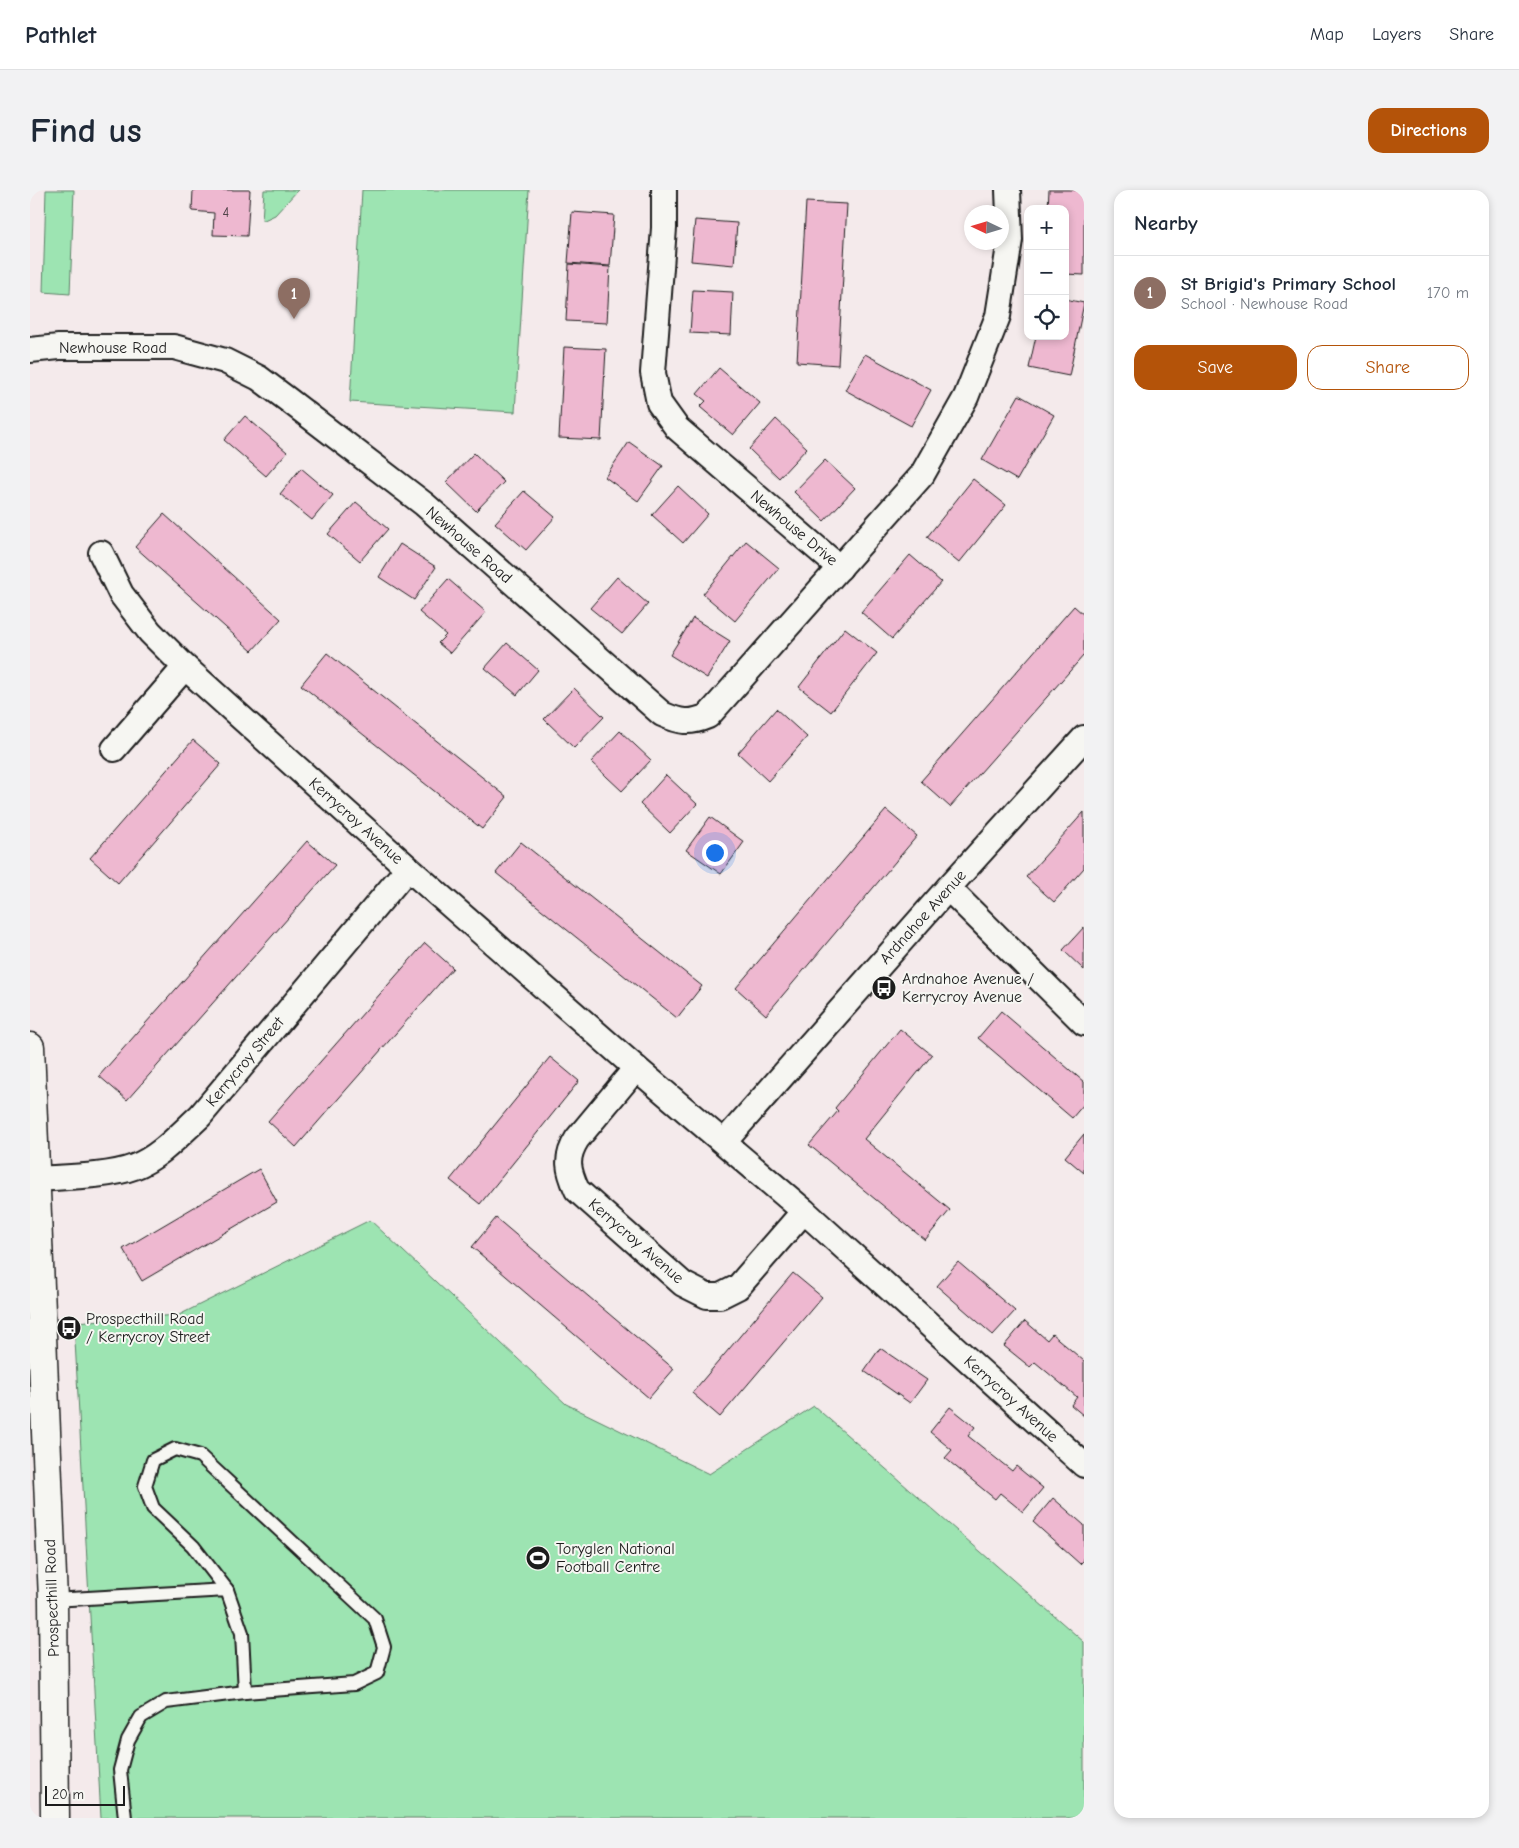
<!DOCTYPE html>
<html lang="en">
<head>
<meta charset="utf-8">
<style>
	:root { --surface:#fff; --page:#f2f2f3; --text:#1f2937; --muted:#747a83; --line:#e0e1e3; --accent:#b45309 }
	body { margin:0; font-family:"Comic Neue",sans-serif; background:var(--page); color:var(--text) }
	.controls { position:absolute; right:15px; top:15px; display:grid; overflow:hidden; border-radius:10px; box-shadow:0 2px 8px #0003 }
	.controls button { width:45px; height:45px; display:grid; place-items:center; padding:0; border:0; border-bottom:1px solid var(--line); background:var(--surface); color:var(--text); font:25px sans-serif }
	.compass { position:absolute; left:934px; top:15px; width:45px; height:45px; border-radius:50%; background:var(--surface); box-shadow:0 2px 8px #0003; rotate:274deg }
	.scale { position:absolute; left:15px; bottom:12px; width:80px; box-sizing:border-box; padding-left:5px; border:2px solid #1c1c1c; border-top:0; font-size:14px; line-height:18px; white-space:nowrap; color:#1c1c1c; -webkit-text-stroke:4px #f6f6f2; paint-order:stroke }
	.you { position:absolute; left:684px; top:662px; width:18px; height:18px; margin:-12px; border:4px solid #fff; border-radius:50%; background:#1a73e8; box-shadow:0 0 0 8px #1a73e833 }
	.badge { display:grid; place-items:center; width:32px; height:32px; border-radius:50%; background:var(--accent); color:#fff; font-size:16px; font-weight:700 }
	.pin { position:absolute; translate:-50% -41px; filter:drop-shadow(0 1px 2px #0008) }
	.pin::after { content:''; position:absolute; top:26px; width:18px; height:15px; background:inherit; clip-path:polygon(0 0,100% 0,50% 100%) }
	.list { margin:0; padding:0; list-style:none }
	h2 { display:flex; justify-content:space-between; align-items:center; height:65px; margin:0; padding:0 20px; font-size:21px }
	h2 small { font-size:16px; font-weight:400; color:var(--muted) }
	.list li { display:grid; grid-template-columns:32px 1fr auto; gap:15px; align-items:center; box-sizing:border-box; height:75px; padding:0 20px; border-top:1px solid var(--line) }
	.list b { display:block; font-size:19px; white-space:nowrap }
	.list p { margin:0; font-size:16px; white-space:nowrap; color:var(--muted) }
	.list em { font-size:16px; font-style:normal; color:var(--muted) }
	.actions { display:flex; gap:10px; padding:15px 20px }
	.actions a { flex:1; padding:11px 0; border:1px solid var(--accent); border-radius:15px; text-align:center; font-size:18px; color:var(--accent) }
	.actions .main { background:var(--accent); color:#fff }
	.icon { flex:none; width:28px; height:28px; fill:none; stroke:currentColor; stroke-width:2; stroke-linecap:round; stroke-linejoin:round }
	.map { position:relative; flex:none; width:1054px; height:1628px; overflow:hidden; border-radius:15px }
	header { display:flex; align-items:center; gap:30px; box-sizing:border-box; height:70px; padding:0 25px; background:var(--surface); border-bottom:1px solid var(--line) }
	header strong { font-size:24px }
	nav { display:flex; gap:28px; margin-inline-start:auto; font-size:18px }
	.intro { display:flex; align-items:center; justify-content:space-between; box-sizing:border-box; height:120px; padding:0 30px }
	h1 { margin:0; font-size:35px }
	.button { padding:12px 22px; border-radius:15px; background:var(--accent); color:#fff; font-size:18px; font-weight:700 }
	main { display:flex; gap:30px; padding:0 30px }
	aside { flex:1; background:var(--surface); border-radius:15px; box-shadow:0 2px 8px #0003 }
	.map>svg:first-child { display:block }
	.green { fill:#9de4b2; stroke:#5c8067 }
	.building { fill:#eeb8d0; stroke:#1c1c1c }
	.lines { fill:none; stroke-linecap:round; stroke-linejoin:round }
	.service-casing { stroke:#1c1c1c; stroke-width:16 }
	.minor-casing { stroke:#1c1c1c; stroke-width:28 }
	.secondary-casing { stroke:#1c1c1c; stroke-width:31 }
	.service { stroke:#f6f6f2; stroke-width:12 }
	.minor { stroke:#f6f6f2; stroke-width:24 }
	.secondary { stroke:#f6f6f2; stroke-width:28 }
	.labels { text-anchor:middle; dominant-baseline:central; stroke-width:4; stroke-linejoin:round; paint-order:stroke }
	.number-label { font-size:14px; fill:#504349 }
	.street-label { font-size:16px; fill:#1c1c1c; stroke:#f6f6f2 }
	.poi-label { font-size:16px; fill:#1c1c1c; stroke:#f6f6f2; text-anchor:start }
</style>
</head>
<body>
<header>
<strong>Pathlet</strong>
<nav><a>Map</a><a>Layers</a><a>Share</a></nav>
</header>
<div class="intro"><h1>Find us</h1><a class="button">Directions</a></div>
<main>
<div class="map">
<svg width="1054" height="1628" viewBox="0 0 1054 1628">
	<rect width="100%" height="100%" fill="#f4eaeb"/>
	<filter id="ink" filterUnits="userSpaceOnUse"><feTurbulence type="fractalNoise" baseFrequency=".02" numOctaves="2"/><feDisplacementMap in="SourceGraphic" scale="10" xChannelSelector="R" yChannelSelector="G"/><feConvolveMatrix kernelMatrix="1 2 1 2 8 2 1 2 1" color-interpolation-filters="sRGB"/></filter>
	<g filter="url(#ink)">
		<g class="green">
			<polygon points="16,0 44,0 40,104 13,102"/>
			<polygon points="234,0 268,0 245,25 232,31"/>
			<polygon points="332,0 499,0 485,222 320,212"/>
			<polygon points="340,1030 536,1214 679,1284 784,1216 1054,1452 1054,1628 71,1628 44,1132 149,1125"/>
		</g>
		<g class="building">
			<polygon points="163,0 220,0 217,46 183,45 184,23 162,21"/>
			<polygon points="1019,0 1054,0 1054,85 1035,84 1035,19 1018,19"/>
			<polygon points="776,12 817,14 808,175 767,172"/>
			<polygon points="542,22 584,25 580,76 538,73"/>
			<polygon points="665,30 707,33 704,75 661,71"/>
			<polygon points="539,74 580,77 577,133 536,131"/>
			<polygon points="663,100 703,102 701,145 660,143"/>
			<polygon points="1035,109 1054,113 1039,186 999,178 1006,146 1035,146"/>
			<polygon points="534,157 576,159 571,250 529,248"/>
			<polygon points="835,164 901,200 881,236 815,200"/>
			<polygon points="689,178 730,213 703,245 670,217 676,211 667,204"/>
			<polygon points="989,205 1024,225 987,290 952,270"/>
			<polygon points="215,226 257,262 236,286 194,250"/>
			<polygon points="746,229 777,258 749,288 719,259"/>
			<polygon points="599,252 633,276 608,311 575,287"/>
			<polygon points="444,263 474,292 446,321 416,292"/>
			<polygon points="795,270 825,298 794,331 764,302"/>
			<polygon points="271,278 303,305 282,330 250,304"/>
			<polygon points="943,289 976,315 929,373 897,347"/>
			<polygon points="648,296 678,324 653,353 622,325"/>
			<polygon points="494,301 525,327 496,360 465,333"/>
			<polygon points="326,312 358,339 330,371 298,344"/>
			<polygon points="134,324 251,429 222,461 105,357"/>
			<polygon points="716,351 749,378 705,431 673,404"/>
			<polygon points="370,354 406,377 384,410 349,387"/>
			<polygon points="880,365 911,392 862,449 831,422"/>
			<polygon points="587,387 618,414 592,444 560,418"/>
			<polygon points="418,389 456,422 420,463 408,453 416,445 389,422"/>
			<polygon points="1044,416 1054,425 1054,465 920,617 891,591"/>
			<polygon points="663,428 700,451 677,488 640,465"/>
			<polygon points="815,438 847,463 801,522 769,497"/>
			<polygon points="477,453 508,480 487,505 455,478"/>
			<polygon points="297,463 477,607 452,639 271,495"/>
			<polygon points="544,498 574,527 544,558 514,529"/>
			<polygon points="746,519 777,547 738,591 708,563"/>
			<polygon points="590,541 621,570 592,601 561,572"/>
			<polygon points="163,550 191,574 88,693 60,668"/>
			<polygon points="636,585 667,614 640,643 610,614"/>
			<polygon points="856,620 887,646 736,825 706,798"/>
			<polygon points="1054,622 1054,678 1024,712 996,687"/>
			<polygon points="680,627 714,652 691,684 656,660"/>
			<polygon points="277,651 305,675 97,910 69,886"/>
			<polygon points="491,652 672,796 647,828 466,683"/>
			<polygon points="1054,737 1054,780 1033,760"/>
			<polygon points="395,753 423,778 266,957 238,931"/>
			<polygon points="971,821 1054,892 1054,914 1042,928 948,848"/>
			<polygon points="870,839 902,865 834,949 920,1020 895,1050 779,955 808,921 805,918"/>
			<polygon points="520,867 549,891 450,1014 420,990"/>
			<polygon points="1054,944 1054,983 1035,967"/>
			<polygon points="229,979 247,1012 112,1091 93,1059"/>
			<polygon points="466,1028 644,1179 619,1208 442,1057"/>
			<polygon points="928,1072 985,1121 963,1145 907,1096"/>
			<polygon points="763,1083 792,1107 690,1227 662,1203"/>
			<polygon points="995,1131 1017,1150 1022,1144 1054,1171 1054,1226 1041,1215 1047,1207 1005,1172 1000,1177 974,1156"/>
			<polygon points="850,1158 897,1190 880,1213 834,1181"/>
			<polygon points="920,1217 945,1237 938,1246 982,1281 986,1276 1013,1298 993,1322 970,1303 965,1309 915,1268 922,1260 900,1242"/>
			<polygon points="1023,1308 1054,1335 1054,1370 1050,1374 1003,1332"/>
		</g>
		<g class="lines">
			<defs>
				<g id="service">
					<polyline points="23,1410 197,1400 212,1443 215,1502"/>
					<polyline points="95,1628 90,1580 98,1550 111,1527 136,1512 215,1502 324,1494 347,1483 354,1457 345,1429 170,1266 145,1259 123,1270 115,1296 123,1318 163,1356 197,1400"/>
				</g>
				<g id="minor">
					<polyline points="634,0 634,38 623,183 629,213 647,238 810,378"/>
					<path d="M0,160L29,157H144L195,171L229,188L257,209L394,314L632,524C650,532 659,534 678,526L892,285L936,207L968,126L980,50L978,0"/>
					<polyline points="71,363 91,404 120,442 155,477 378,678 606,878 774,1021 1054,1275"/>
					<polyline points="84,559 155,477"/>
					<polyline points="918,698 1054,833"/>
					<path d="M606,878L547,949C535,968 538,980 547,1000L653,1094L677,1106H690L708,1097L774,1021"/>
					<polyline points="694,952 918,698 1054,548"/>
					<path d="M5,989C33,987 78,987 104,977C130,967 150,944 170,926L378,678"/>
				</g>
				<polyline id="secondary" points="0,857 23,1410 25,1628"/>
			</defs>
			<use href="#service" class="service-casing"/>
			<use href="#minor" class="minor-casing"/>
			<use href="#secondary" class="secondary-casing"/>
			<use href="#service" class="service"/>
			<use href="#minor" class="minor"/>
			<use href="#secondary" class="secondary"/>
		</g>
	</g>
	<defs>
		<symbol id="bus-disc" viewBox="-11 -11 22 22"><circle r="9.5" fill="#1c1c1c" stroke="#f6f6f2"/><path d="M-5-6H5V4H4V6H2V4H-2V6H-4V4H-5ZM-3.5-4V0h7V-4ZM-3.5 1.2v1.5H-2V1.2ZM2 1.2v1.5H3.5V1.2Z" fill="#fff"/></symbol>
		<symbol id="stadium-disc" viewBox="-11 -11 22 22"><circle r="9.5" fill="#1c1c1c" stroke="#f6f6f2"/><path d="M0-5a6.5 5 0 1 0 0 10a6.5 5 0 1 0 0-10ZM-3.5-1.8h7v3.6h-7Z" fill="#fff"/></symbol>
	</defs>
	<g fill-rule="evenodd">
		<use href="#bus-disc" x="840" y="784" width="28" height="28"/>
		<use href="#bus-disc" x="25" y="1124" width="28" height="28"/>
		<use href="#stadium-disc" x="494" y="1354" width="28" height="28"/>
	</g>
	<g class="labels">
		<g class="number-label">
			<text x="196" y="22">4</text>
		</g>
		<g class="street-label">
			<text x="83" y="158">Newhouse Road</text>
			<text transform="translate(764 338) rotate(40)">Newhouse Drive</text>
			<text transform="translate(439 355) rotate(41)">Newhouse Road</text>
			<text transform="translate(326 631) rotate(42)">Kerrycroy Avenue</text>
			<text transform="translate(893 727) rotate(-48)">Ardnahoe Avenue</text>
			<text transform="translate(215 872) rotate(-50)">Kerrycroy Street</text>
			<text transform="translate(606 1051) rotate(41)">Kerrycroy Avenue</text>
			<text transform="translate(981 1209) rotate(42)">Kerrycroy Avenue</text>
			<text transform="translate(22 1408) rotate(-92)">Prospecthill Road</text>
		</g>
		<g class="poi-label">
			<text x="872" y="789">Ardnahoe Avenue /<tspan x="872" dy="18">Kerrycroy Avenue</tspan></text>
			<text x="56" y="1129">Prospecthill Road<tspan x="56" dy="18">/ Kerrycroy Street</tspan></text>
			<text x="526" y="1359">Toryglen National<tspan x="526" dy="18">Football Centre</tspan></text>
		</g>
	</g>
</svg>
<div class="controls">
<button>+</button>
<button>−</button>
<button><svg class="icon" aria-label="locate" viewBox="0 0 24 24"><circle cx="12" cy="12" r="6"/><path d="M12 2v4M12 18v4M2 12h4M18 12h4"/></svg></button>
</div>
<svg class="compass" viewBox="-18 -18 36 36"><path d="M0-13l5 13h-10z" fill="#e53935"/><path d="M0 13l5-13h-10z" fill="#747a83"/></svg>
<div class="scale">20 m</div>
<div class="you"></div>
<div class="pin badge" style="left:264px;top:129px;background:#8d6e63">1</div>
</div>
<aside>
<h2>Nearby<small></small></h2>
<ul class="list">
<li><span class="badge" style="background:#8d6e63">1</span><div><b>St Brigid's Primary School</b><p>School · Newhouse Road</p></div><em>170 m</em></li>
</ul>
<div class="actions"><a class="main">Save</a><a>Share</a></div>
</aside>
</main>
</body>
</html>
